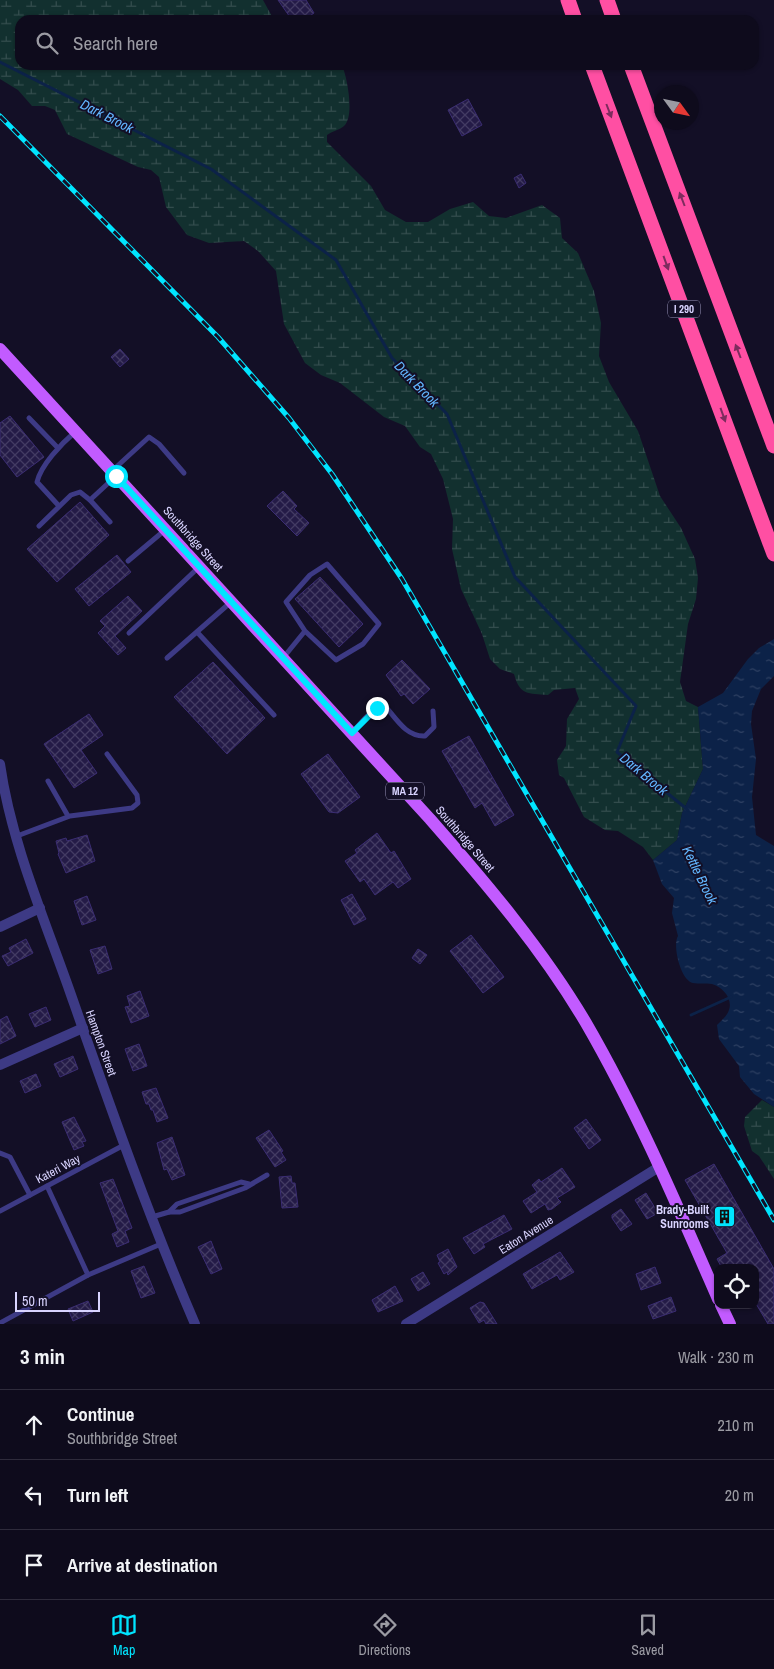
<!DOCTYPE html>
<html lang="en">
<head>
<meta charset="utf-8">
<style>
	:root { --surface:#0e0b1c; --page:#1c1929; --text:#f1f3f6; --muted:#9b9ba3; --line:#2e2b3b; --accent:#00e5ff }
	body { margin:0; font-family:"Archivo Narrow",sans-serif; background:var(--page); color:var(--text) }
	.controls { position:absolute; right:15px; bottom:15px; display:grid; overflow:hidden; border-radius:10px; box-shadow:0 1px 4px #0004 }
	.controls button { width:45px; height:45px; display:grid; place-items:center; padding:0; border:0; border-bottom:1px solid var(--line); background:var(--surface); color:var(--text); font:25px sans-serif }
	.compass { position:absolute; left:654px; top:85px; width:45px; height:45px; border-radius:50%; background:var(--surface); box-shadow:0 1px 4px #0004; rotate:123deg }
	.scale { position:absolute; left:15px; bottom:12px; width:85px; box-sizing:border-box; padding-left:5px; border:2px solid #d9d4ff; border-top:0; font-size:14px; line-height:18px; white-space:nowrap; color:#d9d4ff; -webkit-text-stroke:4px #130f26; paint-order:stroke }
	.stop { position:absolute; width:15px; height:15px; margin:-11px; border:4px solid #00e5ff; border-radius:50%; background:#fff }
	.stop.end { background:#00e5ff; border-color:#fff; box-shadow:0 1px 5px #0008 }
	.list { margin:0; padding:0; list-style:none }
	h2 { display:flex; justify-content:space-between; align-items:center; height:65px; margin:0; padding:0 20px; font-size:21px }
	h2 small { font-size:16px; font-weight:400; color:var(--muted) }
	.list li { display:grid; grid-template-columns:32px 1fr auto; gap:15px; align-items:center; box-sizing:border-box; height:70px; padding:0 20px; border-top:1px solid var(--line) }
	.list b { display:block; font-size:19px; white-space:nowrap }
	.list p { margin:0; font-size:16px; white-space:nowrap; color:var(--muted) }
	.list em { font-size:16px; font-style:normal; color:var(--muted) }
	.icon { flex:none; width:28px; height:28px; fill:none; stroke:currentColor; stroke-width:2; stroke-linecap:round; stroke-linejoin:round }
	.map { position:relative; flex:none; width:774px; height:1324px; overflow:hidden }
	.search { position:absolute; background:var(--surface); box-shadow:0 1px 4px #0004; left:15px; right:15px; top:15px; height:55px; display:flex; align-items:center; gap:12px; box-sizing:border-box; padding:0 18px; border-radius:15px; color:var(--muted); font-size:19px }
	.sheet { height:275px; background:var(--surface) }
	nav { display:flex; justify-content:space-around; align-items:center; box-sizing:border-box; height:70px; border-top:1px solid var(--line); background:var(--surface); font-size:14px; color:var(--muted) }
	nav a { display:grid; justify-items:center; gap:2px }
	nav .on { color:var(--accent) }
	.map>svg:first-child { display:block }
	.wetland { fill:url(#wetland-marsh) }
	.water { fill:url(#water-ripples) }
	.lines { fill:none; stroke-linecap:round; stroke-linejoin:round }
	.stream { stroke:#0c2248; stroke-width:3 }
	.building { fill:url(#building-cross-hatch); stroke:#3b2d73 }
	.lane { stroke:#3d3a85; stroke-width:5 }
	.street { stroke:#3d3a85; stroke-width:10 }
	.primary { stroke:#c25bff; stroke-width:12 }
	.highway { stroke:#ff4fa3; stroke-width:15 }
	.rail-casing { stroke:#00e5ff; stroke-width:5 }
	.rail { stroke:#130f26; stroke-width:3; stroke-dasharray:9; stroke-linecap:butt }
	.oneway { fill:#7d2c5e }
	.route { stroke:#00e5ff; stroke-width:6 }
	.labels { text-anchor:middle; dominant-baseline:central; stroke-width:4; stroke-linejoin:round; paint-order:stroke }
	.shield { fill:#130f26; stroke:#9e99be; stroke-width:1 }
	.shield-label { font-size:11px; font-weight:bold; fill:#d9d4ff }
	.street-label { font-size:12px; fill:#d9d4ff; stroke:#130f26 }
	.poi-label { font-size:12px; font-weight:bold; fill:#d9d4ff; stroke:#130f26; text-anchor:end }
	.water-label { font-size:14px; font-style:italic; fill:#62b6ff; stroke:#130f26 }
</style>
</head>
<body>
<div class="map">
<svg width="774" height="1324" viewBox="0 0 774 1324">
	<defs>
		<pattern id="wetland-marsh" width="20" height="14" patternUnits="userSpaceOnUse" patternTransform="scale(1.25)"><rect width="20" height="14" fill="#12302f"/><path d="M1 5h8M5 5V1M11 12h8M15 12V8" fill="none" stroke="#344d4e"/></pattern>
		<pattern id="water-ripples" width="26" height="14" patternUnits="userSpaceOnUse" patternTransform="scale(1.25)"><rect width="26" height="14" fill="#0c2248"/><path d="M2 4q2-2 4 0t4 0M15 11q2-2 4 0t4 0" fill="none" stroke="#2f4163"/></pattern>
		<pattern id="building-cross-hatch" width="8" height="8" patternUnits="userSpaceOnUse" patternTransform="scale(1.25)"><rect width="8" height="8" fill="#241b47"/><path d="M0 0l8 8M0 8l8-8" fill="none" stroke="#433b63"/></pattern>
	</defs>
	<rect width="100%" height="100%" fill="#130f26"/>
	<g class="wetland">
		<path d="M0,0H263L274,20H20V65H342C347,77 355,116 344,126C340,130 332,131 327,135V142L371,186L385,210L406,222H428L450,209L473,202L489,216L506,218L542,205L560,218L562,238L578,253L594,291L601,323L599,356L609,382L638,431L660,496L681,528L695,559L698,578L696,599L688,624L680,682L686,701L698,707L703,769L682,813L677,840L653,860L643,847L618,831L605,830L584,817L564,778L559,775L557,760L566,746L567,719L579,699L575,688L554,690L548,695C528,693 520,696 514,674L500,669L490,659L482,634L461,589L452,549L453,519L443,479L431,454L420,447L405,426L384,417L340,383L321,375L305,363L284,324L276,271L258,251L244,241L209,243L187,235L166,207L159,177L151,170L138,167L67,134L55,110L45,106H32L18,90L0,79Z"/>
		<polygon points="762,1100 774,1107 774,1179 759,1156 752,1151 744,1126 745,1117"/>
	</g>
	<path class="water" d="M774,639V676L761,689L752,711L751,724L756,759L752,797L756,835L774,846V1107L754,1094L740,1077L739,1066L719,1039L717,1025C721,1021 727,1016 729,1010C733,999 723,987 712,984C706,983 699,984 693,983C681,981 672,946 678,936L672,913L674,898L662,884L653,860L677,840L682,813L703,769L698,707L723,693L748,659L759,648Z"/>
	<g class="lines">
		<g class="stream">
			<polyline points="0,62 211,169 336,260 392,358 447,414 515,577 636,706 617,752 688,810"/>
			<polyline points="691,1015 731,997"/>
		</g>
	</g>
	<g class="building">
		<polygon points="278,0 306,0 314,13 304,20 292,20"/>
		<polygon points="468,99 482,125 462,136 448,110"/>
		<polygon points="521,174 526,183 519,188 514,178"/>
		<polygon points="120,349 129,359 120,367 111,357"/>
		<polygon points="10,416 44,457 17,477 0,455 0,423"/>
		<polygon points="283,491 297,506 294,509 309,523 297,536 267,506"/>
		<polygon points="80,502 109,535 57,582 27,549"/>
		<polygon points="117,555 131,572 89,606 75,589"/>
		<polygon points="320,577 363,624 339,647 295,599"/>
		<polygon points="128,596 142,611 115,636 126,648 118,655 98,633 105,626 100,621"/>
		<polygon points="402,660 430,689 413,704 404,694 401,696 386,675"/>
		<polygon points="213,662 265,718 227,754 174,697"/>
		<polygon points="89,714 103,735 81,750 97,773 74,788 44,744"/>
		<polygon points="469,736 514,815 495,826 482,803 475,808 442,751"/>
		<polygon points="328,754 360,797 338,813 329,812 301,774"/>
		<polygon points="377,833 391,853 394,851 411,879 398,888 393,882 375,895 364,879 360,882 345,861 357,853 355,850"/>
		<polygon points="87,835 95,861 66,873 58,854 59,853 56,841 66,838 67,841"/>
		<polygon points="352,894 366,919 354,925 341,900"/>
		<polygon points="87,896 96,920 82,925 74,901"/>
		<polygon points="471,935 504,977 483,993 450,951"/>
		<polygon points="26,939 33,953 8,966 2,956 11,952 9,948"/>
		<polygon points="105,946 112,969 98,974 90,950"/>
		<polygon points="418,949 427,955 420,964 412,958"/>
		<polygon points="140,991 149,1016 131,1023 125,1007 130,1006 127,996"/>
		<polygon points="46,1007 51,1020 35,1027 29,1014"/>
		<polygon points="7,1016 16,1036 0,1044 0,1020"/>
		<polygon points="139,1044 147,1066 133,1071 125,1049"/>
		<polygon points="73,1056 78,1069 60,1077 54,1064"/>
		<polygon points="36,1074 41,1086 25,1093 20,1081"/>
		<polygon points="156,1088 168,1118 157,1122 153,1110 151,1110 149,1104 146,1104 142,1092"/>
		<polygon points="74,1117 86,1141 82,1142 84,1146 74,1150 62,1122"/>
		<polygon points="586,1119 601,1140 589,1149 574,1128"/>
		<polygon points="269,1130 283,1151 281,1152 286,1160 275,1167 256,1138"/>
		<polygon points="172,1137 185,1175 172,1180 167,1169 164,1170 157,1143"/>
		<polygon points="714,1164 774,1269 774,1324 768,1324 755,1302 755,1268 722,1268 717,1259 727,1253 685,1180"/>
		<polygon points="562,1168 575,1187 557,1198 561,1202 552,1209 548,1210 545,1204 531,1213 523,1201 537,1192 532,1185 539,1179 541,1182"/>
		<polygon points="291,1176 292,1183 295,1183 298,1207 282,1208 279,1177"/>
		<polygon points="113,1179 132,1228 125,1231 129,1242 117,1247 112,1234 118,1231 100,1183"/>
		<polygon points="646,1193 658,1213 647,1219 635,1200"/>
		<polygon points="621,1209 632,1224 621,1231 612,1218 612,1215"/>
		<polygon points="504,1215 512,1229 483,1244 485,1247 474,1254 463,1238"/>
		<polygon points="211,1241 222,1269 211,1274 198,1247"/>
		<polygon points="448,1249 457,1267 448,1275 447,1272 444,1274 438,1263 440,1262 437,1255"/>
		<polygon points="560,1252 574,1272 560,1280 557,1275 532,1289 523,1274"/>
		<polygon points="144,1266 155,1293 141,1298 131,1271"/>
		<polygon points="655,1267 661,1283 641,1290 636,1274"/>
		<polygon points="423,1272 430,1284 418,1291 411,1279"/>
		<polygon points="395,1286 403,1301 378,1312 372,1300"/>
		<polygon points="671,1297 676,1311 653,1319 648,1306"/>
		<polygon points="88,1301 93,1312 73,1321 68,1309"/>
		<polygon points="480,1302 484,1303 497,1324 486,1324 484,1320 479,1323 470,1308"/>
	</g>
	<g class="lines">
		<g class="lane">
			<polyline points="29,418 57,447"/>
			<polyline points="113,470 149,437 159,444 184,473"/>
			<polyline points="90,500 110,522"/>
			<path d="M59,506L37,482C41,465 61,444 75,432"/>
			<polyline points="39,526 71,495 80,492 90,500 116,476"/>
			<polyline points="128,561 165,530"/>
			<polyline points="197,632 274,715"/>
			<polyline points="129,633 199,567"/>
			<polyline points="167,658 231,602"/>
			<polyline points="283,658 305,631 336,660 363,644 379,624 327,564 310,575 286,602 305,631"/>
			<path d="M352,733C361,723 371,707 386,707C397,720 407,737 425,736L434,727L433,711"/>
			<polyline points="48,781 68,816"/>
			<polyline points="17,836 70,816 132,808 138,803 137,795 107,754"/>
			<polyline points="0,1153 10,1157 30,1195"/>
			<polyline points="47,1186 88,1275 161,1244"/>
			<polyline points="0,1211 124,1145"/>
			<polyline points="169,1212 180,1212 245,1188 267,1175"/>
			<polyline points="152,1217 169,1212 177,1204 241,1182 249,1184"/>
			<polyline points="0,1323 88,1275"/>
		</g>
		<g class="street">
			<path d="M0,764C11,842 44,918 70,992C109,1103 148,1215 195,1324"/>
			<polyline points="0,927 40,908"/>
			<polyline points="0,1065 83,1028"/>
			<polyline points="406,1324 659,1167"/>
		</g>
		<g class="primary">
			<path d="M0,349L430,819C486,883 543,950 586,1023C637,1111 677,1205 718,1299"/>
			<polyline points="721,1305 730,1324"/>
		</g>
		<g class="highway">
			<polyline points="568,0 575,20"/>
			<polyline points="607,0 614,20"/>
			<polyline points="592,65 774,554"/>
			<polyline points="631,65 774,446"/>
		</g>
		<defs>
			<polyline id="rail" points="0,116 218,337 289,418 332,474 402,579 774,1220"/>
		</defs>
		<use href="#rail" class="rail-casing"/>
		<use href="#rail" class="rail"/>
	</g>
	<defs><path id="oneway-solid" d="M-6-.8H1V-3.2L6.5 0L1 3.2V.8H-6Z" transform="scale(1.25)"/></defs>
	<g class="oneway">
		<use href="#oneway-solid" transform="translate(609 111) rotate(69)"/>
		<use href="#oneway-solid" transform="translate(682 199) rotate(-111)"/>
		<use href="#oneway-solid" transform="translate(666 263) rotate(70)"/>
		<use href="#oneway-solid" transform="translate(738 351) rotate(-111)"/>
		<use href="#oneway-solid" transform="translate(723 415) rotate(70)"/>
	</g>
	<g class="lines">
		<polyline class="route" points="116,476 352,733 377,708"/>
	</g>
	<defs>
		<symbol id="building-square" viewBox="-11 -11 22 22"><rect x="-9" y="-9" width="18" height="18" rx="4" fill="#00e5ff" stroke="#130f26"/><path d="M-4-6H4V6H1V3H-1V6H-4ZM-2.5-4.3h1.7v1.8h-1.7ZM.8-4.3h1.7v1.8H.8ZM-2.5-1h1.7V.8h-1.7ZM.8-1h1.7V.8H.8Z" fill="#111"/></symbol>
	</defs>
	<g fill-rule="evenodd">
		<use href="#building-square" x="712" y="1204" width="25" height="25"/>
	</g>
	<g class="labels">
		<g class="shield">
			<rect x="668" y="300.5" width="32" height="17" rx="4"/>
			<rect x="386" y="782.5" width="38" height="17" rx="4"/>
		</g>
		<g class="shield-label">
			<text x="684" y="309">I 290</text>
			<text x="405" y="791">MA 12</text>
		</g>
		<g class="street-label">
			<text transform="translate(193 539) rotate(48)">Southbridge Street</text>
			<text transform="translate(465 839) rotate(49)">Southbridge Street</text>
			<text transform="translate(101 1043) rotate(70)">Hampton Street</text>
			<text transform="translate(58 1169) rotate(-28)">Kateri Way</text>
			<text transform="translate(526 1235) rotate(-32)">Eaton Avenue</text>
		</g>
		<g class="poi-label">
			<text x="709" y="1210">Brady-Built<tspan x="709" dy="14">Sunrooms</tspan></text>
		</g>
		<g class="water-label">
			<text transform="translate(107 116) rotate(27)">Dark Brook</text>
			<text transform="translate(417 384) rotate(46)">Dark Brook</text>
			<text transform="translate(644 774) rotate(40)">Dark Brook</text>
			<text transform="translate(700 875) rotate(64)">Kettle Brook</text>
		</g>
	</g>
</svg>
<div class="controls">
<button><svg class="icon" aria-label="locate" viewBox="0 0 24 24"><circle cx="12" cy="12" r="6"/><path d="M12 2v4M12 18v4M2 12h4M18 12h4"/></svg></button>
</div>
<svg class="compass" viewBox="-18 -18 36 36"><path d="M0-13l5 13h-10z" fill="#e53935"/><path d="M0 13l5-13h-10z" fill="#9b9ba3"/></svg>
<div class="scale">50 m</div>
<div class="stop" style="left:116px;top:476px"></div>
<div class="stop end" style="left:377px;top:708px"></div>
<div class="search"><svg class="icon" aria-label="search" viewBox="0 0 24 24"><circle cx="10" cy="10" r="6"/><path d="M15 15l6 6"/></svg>Search here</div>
</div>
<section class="sheet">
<h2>3 min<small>Walk · 230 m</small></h2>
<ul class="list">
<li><svg class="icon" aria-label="ahead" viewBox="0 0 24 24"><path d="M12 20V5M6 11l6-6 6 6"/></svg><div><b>Continue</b><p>Southbridge Street</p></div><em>210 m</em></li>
<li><svg class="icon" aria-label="left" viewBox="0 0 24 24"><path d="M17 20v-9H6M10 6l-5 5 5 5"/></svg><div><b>Turn left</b></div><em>20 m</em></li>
<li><svg class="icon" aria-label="arrive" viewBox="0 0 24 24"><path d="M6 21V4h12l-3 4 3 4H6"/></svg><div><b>Arrive at destination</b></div></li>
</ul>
</section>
<nav>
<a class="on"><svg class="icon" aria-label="map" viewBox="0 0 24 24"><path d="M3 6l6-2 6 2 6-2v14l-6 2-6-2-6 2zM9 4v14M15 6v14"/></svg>Map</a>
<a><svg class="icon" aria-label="directions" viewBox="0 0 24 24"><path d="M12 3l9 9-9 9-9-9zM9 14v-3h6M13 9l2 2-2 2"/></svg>Directions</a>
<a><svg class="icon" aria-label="saved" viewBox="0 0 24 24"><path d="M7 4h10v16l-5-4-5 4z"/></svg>Saved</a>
</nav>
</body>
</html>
